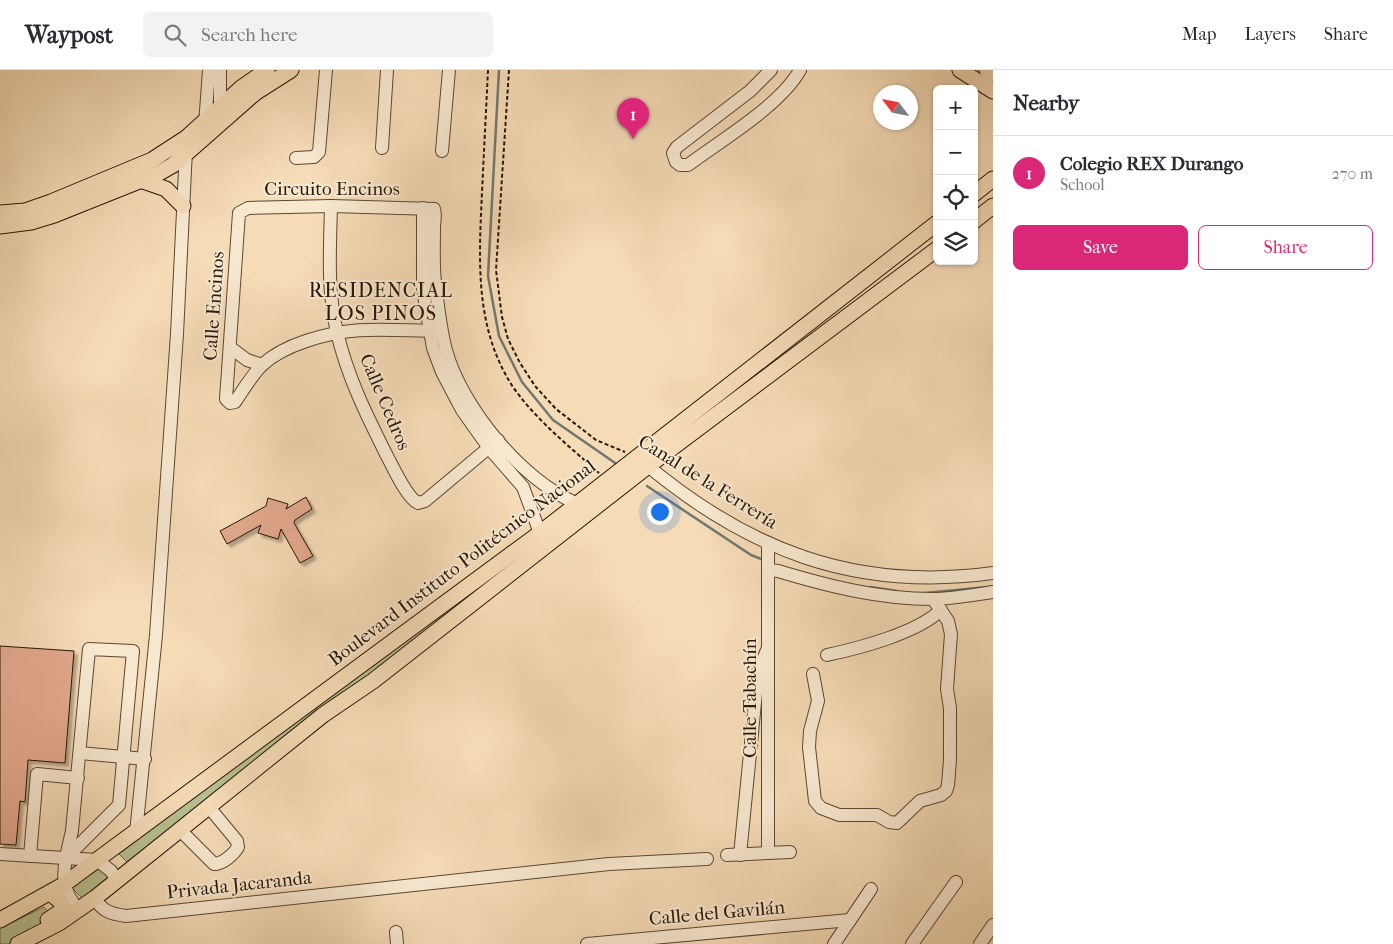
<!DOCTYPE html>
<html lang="en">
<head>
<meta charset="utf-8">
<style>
	:root { --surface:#fff; --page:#f2f2f3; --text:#2b2b33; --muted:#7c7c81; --line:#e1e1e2; --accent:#db2777 }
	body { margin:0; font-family:"IM FELL French Canon",serif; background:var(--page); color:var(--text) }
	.controls { position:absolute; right:15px; top:15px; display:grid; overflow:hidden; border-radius:8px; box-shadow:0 1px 4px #0004 }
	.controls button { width:45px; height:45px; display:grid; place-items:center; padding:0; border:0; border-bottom:1px solid var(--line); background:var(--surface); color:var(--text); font:25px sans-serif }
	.compass { position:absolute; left:873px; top:15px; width:45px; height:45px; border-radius:50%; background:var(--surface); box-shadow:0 1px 4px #0004; rotate:302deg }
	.you { position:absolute; left:659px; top:441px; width:18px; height:18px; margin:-12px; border:4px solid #fff; border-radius:50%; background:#1a73e8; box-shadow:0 0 0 8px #1a73e833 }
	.badge { display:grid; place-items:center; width:32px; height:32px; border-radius:50%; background:var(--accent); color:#fff; font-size:16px; font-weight:700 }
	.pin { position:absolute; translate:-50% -41px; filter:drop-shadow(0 1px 2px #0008) }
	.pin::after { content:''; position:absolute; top:26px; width:18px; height:15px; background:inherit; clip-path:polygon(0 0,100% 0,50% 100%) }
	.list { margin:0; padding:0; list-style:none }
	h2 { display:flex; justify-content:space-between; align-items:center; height:65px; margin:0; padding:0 20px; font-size:21px }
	h2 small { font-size:16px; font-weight:400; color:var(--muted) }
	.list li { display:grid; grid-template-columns:32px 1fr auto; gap:15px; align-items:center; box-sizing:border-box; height:75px; padding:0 20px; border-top:1px solid var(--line) }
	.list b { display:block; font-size:19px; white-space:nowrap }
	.list p { margin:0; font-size:16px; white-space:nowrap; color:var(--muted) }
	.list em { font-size:16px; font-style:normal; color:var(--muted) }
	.actions { display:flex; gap:10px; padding:15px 20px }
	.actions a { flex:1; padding:11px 0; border:1px solid var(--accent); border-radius:8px; text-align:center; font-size:18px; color:var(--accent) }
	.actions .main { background:var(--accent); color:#fff }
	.icon { flex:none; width:28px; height:28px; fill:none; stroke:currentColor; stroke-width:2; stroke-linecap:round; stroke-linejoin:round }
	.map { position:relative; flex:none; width:993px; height:874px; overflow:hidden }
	header { display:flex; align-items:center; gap:30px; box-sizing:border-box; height:70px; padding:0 25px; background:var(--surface); border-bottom:1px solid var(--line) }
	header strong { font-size:24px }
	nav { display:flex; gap:28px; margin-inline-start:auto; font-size:18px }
	.search { width:350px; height:45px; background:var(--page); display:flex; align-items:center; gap:12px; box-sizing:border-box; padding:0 18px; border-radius:8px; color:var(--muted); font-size:19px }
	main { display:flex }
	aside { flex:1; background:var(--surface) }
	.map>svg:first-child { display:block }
	.green { fill:#b7c192; stroke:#6f6c4c }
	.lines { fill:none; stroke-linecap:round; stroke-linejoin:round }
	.stream { stroke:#717872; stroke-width:2.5 }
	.building { fill:#e3a88d; stroke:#271705; filter:url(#shadow) }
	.minor-casing { stroke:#5a4831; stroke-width:14 }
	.major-casing { stroke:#271705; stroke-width:17 }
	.path { stroke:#271705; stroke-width:2; stroke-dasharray:4 2.5; stroke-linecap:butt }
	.minor { stroke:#f8e8d0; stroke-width:12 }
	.major { stroke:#f5dbb6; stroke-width:15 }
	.labels { text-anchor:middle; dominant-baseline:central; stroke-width:4; stroke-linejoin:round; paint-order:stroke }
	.street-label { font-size:19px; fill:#271705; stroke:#f8e8d0 }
	.neighbourhood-label { font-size:20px; letter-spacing:1px; fill:#271705; stroke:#f8e8d0 }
</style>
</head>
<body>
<header>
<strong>Waypost</strong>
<div class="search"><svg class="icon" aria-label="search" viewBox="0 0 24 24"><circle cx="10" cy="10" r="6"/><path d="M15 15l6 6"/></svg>Search here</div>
<nav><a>Map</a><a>Layers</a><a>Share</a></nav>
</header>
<main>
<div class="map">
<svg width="993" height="874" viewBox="0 0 993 874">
	<defs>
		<filter id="shadow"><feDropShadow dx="3.5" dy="3.5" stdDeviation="1" flood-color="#0004"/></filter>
	</defs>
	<rect width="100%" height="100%" fill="#f5dbb6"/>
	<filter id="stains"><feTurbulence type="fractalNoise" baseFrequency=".004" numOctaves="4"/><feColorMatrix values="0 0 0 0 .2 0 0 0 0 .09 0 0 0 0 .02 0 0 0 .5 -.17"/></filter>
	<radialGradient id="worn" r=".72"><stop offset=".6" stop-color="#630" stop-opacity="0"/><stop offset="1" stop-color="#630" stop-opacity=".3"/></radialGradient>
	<g class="green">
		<polygon points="524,479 529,486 127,792 119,784"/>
		<polygon points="100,798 112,807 82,828 72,818"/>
		<polygon points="44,837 52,847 12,874 0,874 0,858"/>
	</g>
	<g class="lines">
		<g class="stream">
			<polyline points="499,0 488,206 499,266 522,312 553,350 618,395"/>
			<polyline points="647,416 751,485 764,490"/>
			<polyline points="870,517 897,521"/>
			<polyline points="925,523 987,517"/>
		</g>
	</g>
	<g class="building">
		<polygon points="306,427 312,439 295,450 294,453 313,486 300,493 281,459 278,469 258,463 261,455 227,474 220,461 266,436 268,428 288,434 286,439"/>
		<polygon points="0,576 74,581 65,693 28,690 25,732 20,731 16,775 0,774"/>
	</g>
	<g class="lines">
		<defs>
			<g id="minor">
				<path d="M771,0L750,21L677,77L673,83L676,92L680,95H688C720,71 781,35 800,0"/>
				<polyline points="220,45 220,0"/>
				<polyline points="205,55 209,0"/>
				<polyline points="382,78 387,0"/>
				<polyline points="442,81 449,0"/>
				<polyline points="296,88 314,87 319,82 326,0"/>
				<path d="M331,136C330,177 327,222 337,262C347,306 367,346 387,386C393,397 407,428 418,433L425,431L498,370"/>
				<polyline points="423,138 423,220 433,278 442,302 462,340 489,378 523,417 540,463"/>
				<path d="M442,261C391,261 357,254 306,271C291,276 274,284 262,295C252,305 243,320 235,332L230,333L226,329L239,143L248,138L331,136L434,139C436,145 434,152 434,158C434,176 433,194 435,212C438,234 440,258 446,280C461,336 522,411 576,433"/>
				<polyline points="231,278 247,290 262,295"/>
				<path d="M642,391C747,480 855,522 993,503"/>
				<polyline points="768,473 768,783"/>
				<path d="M769,500L778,501C828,516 879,529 932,529C952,529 973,525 993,522"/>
				<path d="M827,585C860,578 917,563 941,540"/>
				<polyline points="813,604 818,631 810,661 809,677 815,731 821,738 839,745 877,745 889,752 897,753 920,731 941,725 946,721 948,715 950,690 950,638 947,619 951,564 948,551 933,529"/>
				<polyline points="80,683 145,689"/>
				<path d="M179,759L214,794C223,794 234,784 238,777L237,771L208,736"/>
				<polyline points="136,763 156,565 177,264 186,80"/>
				<polyline points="0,784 97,790 111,801 117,810"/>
				<polyline points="727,785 790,782"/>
				<polyline points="740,785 758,602 767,580"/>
				<polyline points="30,786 37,704 78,708"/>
				<path d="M66,788L119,735L133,581L89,579L72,761C66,788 55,818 79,839"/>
				<path d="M95,828C102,842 112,844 126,846L609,794L707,789"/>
				<polyline points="396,862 397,874"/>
				<polyline points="587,874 850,850"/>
				<polyline points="834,874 871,819"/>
				<polyline points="912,874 956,812"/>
				<polyline points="980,874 993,855"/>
			</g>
			<g id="major">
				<polyline points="960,0 993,21"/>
				<polyline points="987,0 993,4"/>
				<polyline points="143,111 166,119 183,136"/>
				<polyline points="974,124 993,109"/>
				<polyline points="0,143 25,141 51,132 152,90 186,68 241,18 267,0"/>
				<polyline points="974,151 993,136"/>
				<polyline points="0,156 31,152 54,145 159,103 173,95 255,23 291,0"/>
				<polyline points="0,850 63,815 540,463 937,153"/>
				<polyline points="48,850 60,842 62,837 61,832 50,823"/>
				<polyline points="18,874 59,853 95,828 323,645 373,611 648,396 937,179"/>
			</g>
		</defs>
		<use href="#minor" class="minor-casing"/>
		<use href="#major" class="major-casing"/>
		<g class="path">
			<path d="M488,0C486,41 484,81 482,122C479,190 474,257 513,317C536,350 569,376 599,403"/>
			<polyline points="509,0 496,200 502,247 508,269 520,293 535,316 556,339 596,370 625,382"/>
		</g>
		<use href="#minor" class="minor"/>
		<use href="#major" class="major"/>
	</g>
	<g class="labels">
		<g class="street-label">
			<text x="332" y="119">Circuito Encinos</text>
			<text transform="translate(214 236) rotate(-86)">Calle Encinos</text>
			<text transform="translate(385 332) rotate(67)">Calle Cedros</text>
			<text transform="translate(708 412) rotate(32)">Canal de la Ferrería</text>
			<text transform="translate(462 493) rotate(-37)">Boulevard Instituto Politécnico Nacional</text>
			<text transform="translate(750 628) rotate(-90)">Calle Tabachín</text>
			<text transform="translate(239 815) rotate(-6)">Privada Jacaranda</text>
			<text transform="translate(717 843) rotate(-5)">Calle del Gavilán</text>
		</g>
		<g class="neighbourhood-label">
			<text x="381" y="220">RESIDENCIAL<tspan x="381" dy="23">LOS PINOS</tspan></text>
		</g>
	</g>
	<rect width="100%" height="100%" filter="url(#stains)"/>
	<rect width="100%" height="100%" fill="url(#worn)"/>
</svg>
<div class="controls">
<button>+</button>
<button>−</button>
<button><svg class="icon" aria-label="locate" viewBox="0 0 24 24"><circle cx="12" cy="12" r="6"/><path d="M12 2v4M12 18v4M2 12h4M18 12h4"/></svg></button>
<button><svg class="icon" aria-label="layers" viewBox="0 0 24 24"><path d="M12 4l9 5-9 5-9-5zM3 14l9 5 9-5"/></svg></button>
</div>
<svg class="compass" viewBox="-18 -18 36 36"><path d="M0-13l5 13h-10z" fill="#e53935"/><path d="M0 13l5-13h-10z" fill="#7c7c81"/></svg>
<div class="you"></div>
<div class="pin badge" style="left:633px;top:69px">1</div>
</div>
<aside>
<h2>Nearby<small></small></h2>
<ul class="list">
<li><span class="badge">1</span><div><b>Colegio REX Durango</b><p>School</p></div><em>270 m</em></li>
</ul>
<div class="actions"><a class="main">Save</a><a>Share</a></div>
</aside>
</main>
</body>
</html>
